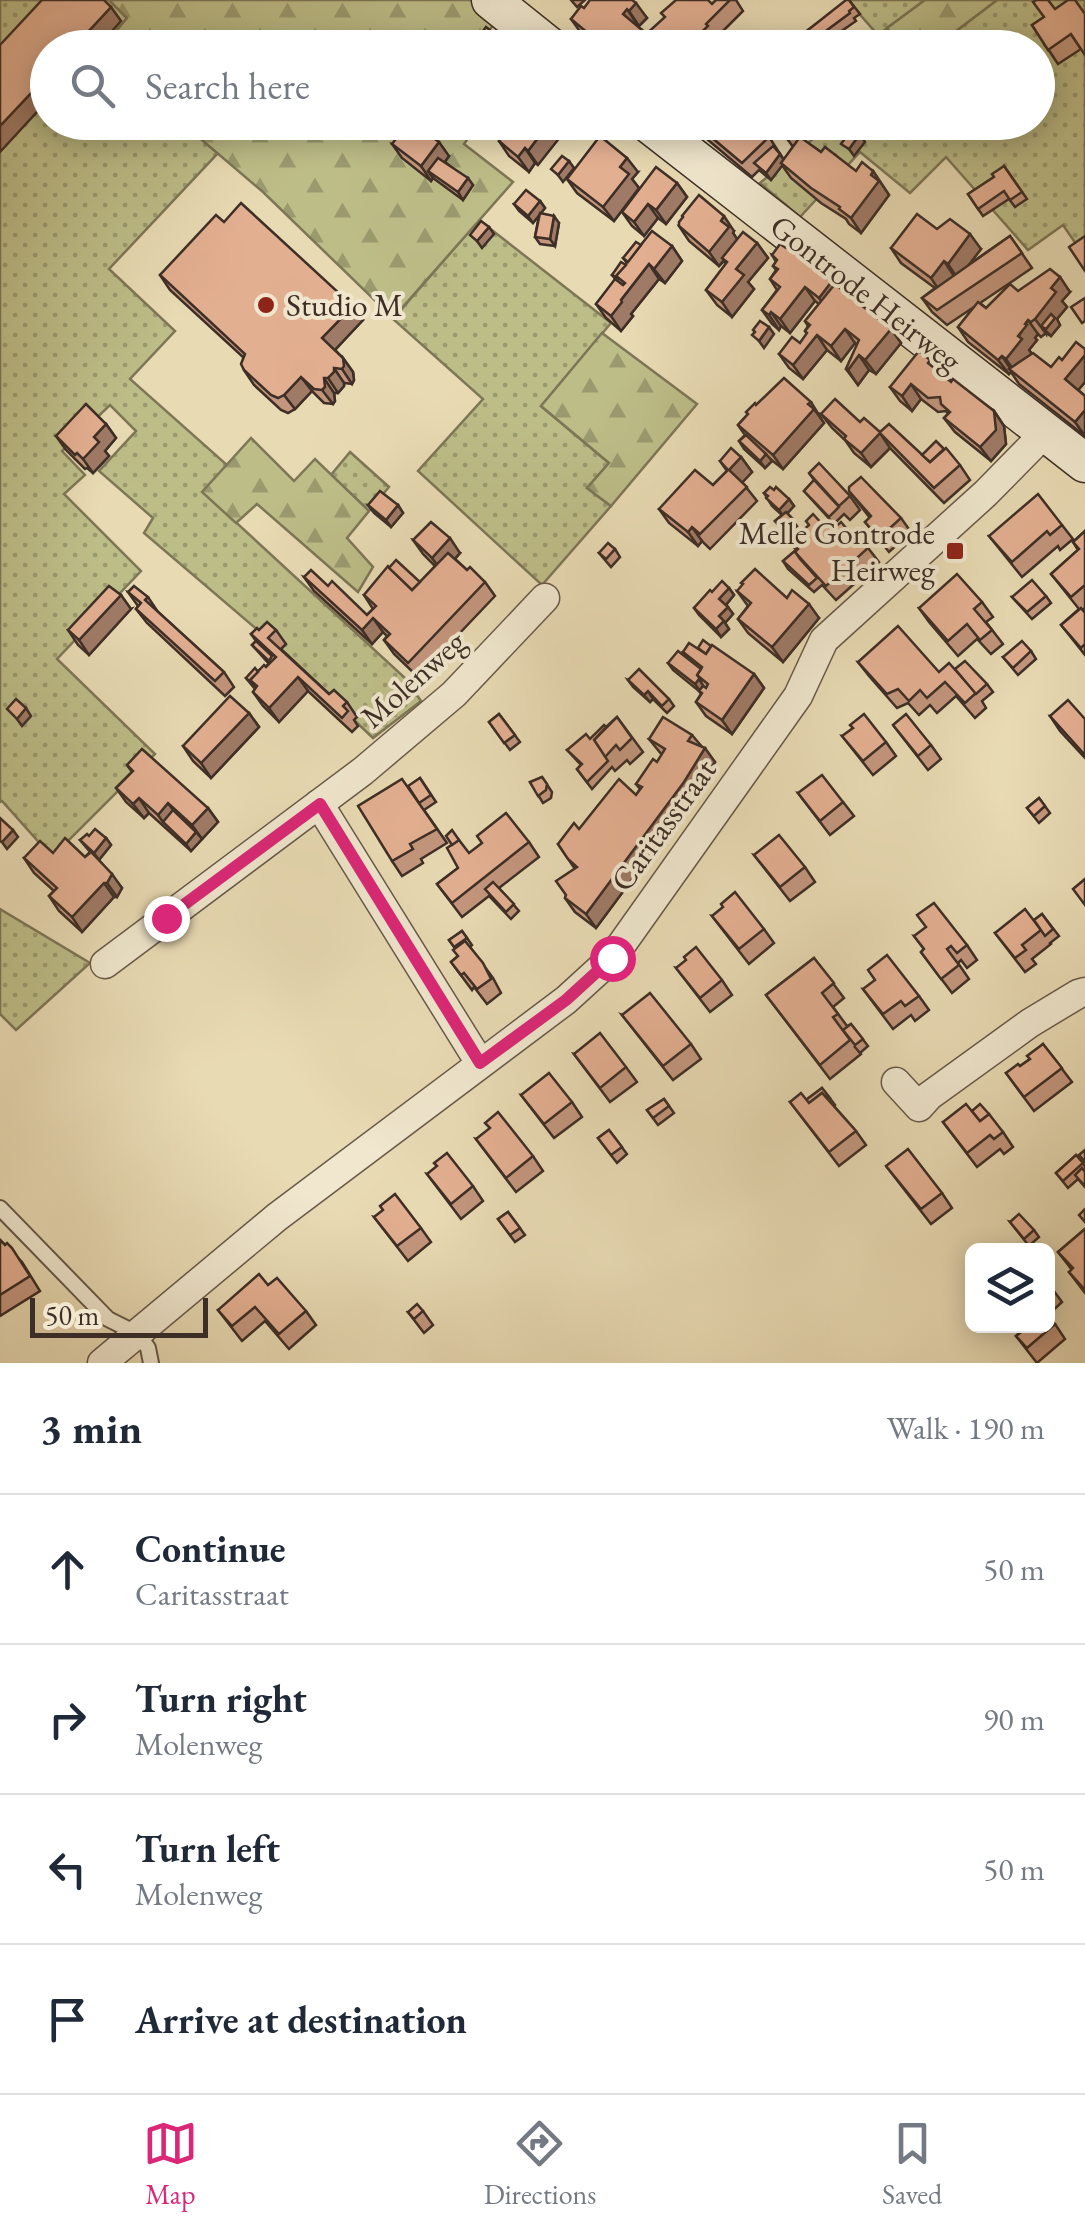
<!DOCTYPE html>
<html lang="en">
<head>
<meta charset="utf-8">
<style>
	:root { --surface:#fff; --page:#f6f6f7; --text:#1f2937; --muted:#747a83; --line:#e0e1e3; --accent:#db2777 }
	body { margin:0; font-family:"EB Garamond",serif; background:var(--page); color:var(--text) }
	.controls { position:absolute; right:30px; bottom:30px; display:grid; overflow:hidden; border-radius:15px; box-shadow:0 5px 25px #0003 }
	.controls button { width:90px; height:90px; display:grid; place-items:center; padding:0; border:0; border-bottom:2px solid var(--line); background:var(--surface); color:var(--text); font:50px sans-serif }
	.scale { position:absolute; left:30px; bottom:25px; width:178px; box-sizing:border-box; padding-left:10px; border:5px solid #3d2e26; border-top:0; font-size:28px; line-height:35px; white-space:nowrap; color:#3d2e26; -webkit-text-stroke:8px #f0e7ce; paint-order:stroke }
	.stop { position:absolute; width:30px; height:30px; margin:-22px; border:8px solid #db2777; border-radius:50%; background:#fff }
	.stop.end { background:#db2777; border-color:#fff; box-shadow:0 2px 10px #0008 }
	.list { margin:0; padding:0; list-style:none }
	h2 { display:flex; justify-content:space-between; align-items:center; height:130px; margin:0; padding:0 40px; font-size:42px }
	h2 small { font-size:32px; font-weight:400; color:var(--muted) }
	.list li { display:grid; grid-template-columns:65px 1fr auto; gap:30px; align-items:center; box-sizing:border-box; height:150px; padding:0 40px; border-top:2px solid var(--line) }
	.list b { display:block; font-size:38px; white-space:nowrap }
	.list p { margin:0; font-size:32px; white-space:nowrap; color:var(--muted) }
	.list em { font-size:32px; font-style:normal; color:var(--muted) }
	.icon { flex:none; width:55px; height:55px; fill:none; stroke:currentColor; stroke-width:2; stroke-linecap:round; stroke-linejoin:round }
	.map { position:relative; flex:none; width:1085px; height:1363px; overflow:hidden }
	.search { position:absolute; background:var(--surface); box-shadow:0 5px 25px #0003; left:30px; right:30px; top:30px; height:110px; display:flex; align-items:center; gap:25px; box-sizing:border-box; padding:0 35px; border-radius:55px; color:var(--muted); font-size:38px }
	.sheet { height:730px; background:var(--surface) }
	nav { display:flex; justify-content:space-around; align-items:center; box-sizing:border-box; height:140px; border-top:2px solid var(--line); background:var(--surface); font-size:28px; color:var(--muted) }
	nav a { display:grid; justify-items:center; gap:5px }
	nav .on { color:var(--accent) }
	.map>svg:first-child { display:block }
	.grass { fill:url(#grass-dots); stroke:#7d7657; stroke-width:2.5 }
	.forest { fill:url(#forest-firs); stroke:#7d7657; stroke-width:2.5 }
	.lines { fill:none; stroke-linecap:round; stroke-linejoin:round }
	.lane-casing { stroke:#685949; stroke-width:18 }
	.street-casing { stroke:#685949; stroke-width:31 }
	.secondary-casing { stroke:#3d2e26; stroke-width:41 }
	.lane { stroke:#f0e7ce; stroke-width:14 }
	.street { stroke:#f0e7ce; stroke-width:28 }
	.secondary { stroke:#f0e7ce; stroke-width:38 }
	.wall { fill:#c3967d; stroke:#3d2e26; stroke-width:2.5 }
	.shaded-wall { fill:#9f7a66; stroke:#3d2e26; stroke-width:2.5 }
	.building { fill:#e3af91; stroke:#3d2e26; stroke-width:2.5 }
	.route { stroke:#db2777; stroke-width:12 }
	.poi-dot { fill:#8f2418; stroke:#f0e7ce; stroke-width:4 }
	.labels { text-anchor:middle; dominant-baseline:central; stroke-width:8; stroke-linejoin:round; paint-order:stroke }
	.street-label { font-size:32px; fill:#3d2e26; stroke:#f0e7ce }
	.poi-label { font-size:32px; fill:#3d2e26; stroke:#f0e7ce; text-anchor:start }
</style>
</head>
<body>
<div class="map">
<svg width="1085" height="1363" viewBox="0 0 1085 1363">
	<defs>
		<pattern id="grass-dots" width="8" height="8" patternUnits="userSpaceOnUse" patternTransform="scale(2.5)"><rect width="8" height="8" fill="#bdbd88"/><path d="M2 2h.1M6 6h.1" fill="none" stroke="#9b9a6f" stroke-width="1.8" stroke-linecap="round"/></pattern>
		<pattern id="forest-firs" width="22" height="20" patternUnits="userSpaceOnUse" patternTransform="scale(2.5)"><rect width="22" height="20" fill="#bdbd88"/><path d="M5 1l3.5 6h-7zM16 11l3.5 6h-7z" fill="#9b9a6f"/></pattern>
	</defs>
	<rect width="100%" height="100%" fill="#e8dab3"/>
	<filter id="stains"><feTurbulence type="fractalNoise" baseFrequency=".002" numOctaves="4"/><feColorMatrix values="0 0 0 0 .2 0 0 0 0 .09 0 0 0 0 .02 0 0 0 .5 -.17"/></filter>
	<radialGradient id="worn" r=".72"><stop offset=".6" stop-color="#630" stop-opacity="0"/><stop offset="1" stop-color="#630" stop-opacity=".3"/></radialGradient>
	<g class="grass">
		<polygon points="0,0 109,0 127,18 102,47 48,48 48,122 182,123 218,153 109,269 175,331 130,379 227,465 203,492 405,678 421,701 373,738 274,644 144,533 153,518 99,471 136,431 110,405 62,451 85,475 64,494 141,571 57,659 155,754 52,857 2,801 0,802"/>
		<polygon points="847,0 925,0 878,35"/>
		<polygon points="997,0 1085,0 1085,257 1063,225 1028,250 946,157 910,193 860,152 800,217 760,183 832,123 1038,122 1038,48 935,47"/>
		<polygon points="479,220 611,323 541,406 609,463 587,488 611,506 542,585 418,471 483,399 393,319"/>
		<polygon points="350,452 389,487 369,511 331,475"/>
		<polygon points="0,909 90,963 16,1030 0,1014"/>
	</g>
	<g class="forest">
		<polygon points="109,0 474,0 498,20 474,47 102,48 127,18"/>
		<polygon points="925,0 997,0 935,47 903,47 887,28"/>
		<polygon points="182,123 479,123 464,144 513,182 393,318 263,192"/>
		<polygon points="602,333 697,404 611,506 587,488 609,463 541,406"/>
		<polygon points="251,438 294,481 315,459 369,511 347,538 373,567 358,592 257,504 236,523 202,492"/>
	</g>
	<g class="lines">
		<defs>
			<polyline id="lane" points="0,1208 108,1319 138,1334 148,1348 151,1363"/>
			<g id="street">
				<polyline points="319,804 480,1063"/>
				<polyline points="105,964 363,771 454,694 545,598"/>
				<polyline points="896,1082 919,1107 929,1096 1030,1023 1078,994 1085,992"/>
				<polyline points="102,1363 277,1217 566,1000 612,958 798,696 824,640 986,493 1046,432"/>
			</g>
			<g id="secondary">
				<polyline points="491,0 551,48"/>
				<polyline points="647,122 1085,463"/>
			</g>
		</defs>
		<use href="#lane" class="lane-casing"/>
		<use href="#street" class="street-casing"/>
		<use href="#secondary" class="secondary-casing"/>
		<use href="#lane" class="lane"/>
		<use href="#street" class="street"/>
		<use href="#secondary" class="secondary"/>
	</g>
	<g class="wall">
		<polygon points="571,0 585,0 577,7"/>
		<polygon points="632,0 647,18 639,26 636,25 645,34 712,4 716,0 736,0 743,11 716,38 718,41 711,48 652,48 651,46 650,48 598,48 581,33 571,19 584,8"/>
		<polygon points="849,0 860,14 854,18 856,21 820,46 808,30"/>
		<polygon points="1048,0 1081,49 1058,64 1032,25 1044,17"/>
		<polygon points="514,122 538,165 535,163 529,172 509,156 499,141"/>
		<polygon points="688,122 776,122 774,124 780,132 771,140 784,160 793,147 784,134 804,122 811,133 803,140 821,152 856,171 873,171 889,195 861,233 849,224 846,219 821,203 791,178 782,165 771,180 759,170 752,177 708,140 699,127 697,130"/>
		<polygon points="922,122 956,122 932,138"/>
		<polygon points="392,144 449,156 445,162 473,185 463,200 433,178 431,181 402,158"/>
		<polygon points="1004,166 1027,199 1015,207 1009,199 983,216 968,194 994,177"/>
		<polygon points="638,172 632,179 639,188 614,221 577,193 567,179"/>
		<polygon points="677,183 687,197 666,224 658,218 644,236 632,226 622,212"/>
		<polygon points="540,201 545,208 541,213 559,223 555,246 540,244 535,237 539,215 533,223 519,211 514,204"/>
		<polygon points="224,222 363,320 335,350 343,358 353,372 354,380 352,384 344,383 344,386 338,393 334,393 335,401 333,404 324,403 312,391 295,409 288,413 281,410 254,385 244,370 243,357 170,290 160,275"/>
		<polygon points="679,226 734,231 733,233 737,239 757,243 768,258 748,282 754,289 732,317 717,305 706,290 726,264 724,261 719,266 689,241"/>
		<polygon points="937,229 981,249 968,265 1010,236 1032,268 980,303 986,308 1018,291 1070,292 1062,301 1067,307 1057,319 1060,325 1051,336 1046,333 1041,337 1038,334 1035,338 1037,340 1029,350 1032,354 1051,367 1085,349 1085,382 1078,390 1085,396 1085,436 1019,384 1011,372 1009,374 968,342 958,327 974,307 947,325 932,312 922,298 935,288 901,263 891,248"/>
		<polygon points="641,245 672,246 682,261 665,283 659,279 631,314 633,316 621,331 606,318 596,304 616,280 612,275 627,263 623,258"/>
		<polygon points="772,255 832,281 891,329 901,343 876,374 869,370 858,385 846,369 857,345 855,343 841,361 827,350 803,379 789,368 779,354 800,343 807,334 805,331 808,326 805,321 819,304 815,301 790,333 781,326 779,330 772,324 762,310 777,290 770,279 776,270 773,266 776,262"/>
		<polygon points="937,370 994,411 1004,426 1006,444 991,461 955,432 944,418 948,414 946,411 938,412 921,399 912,411 900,401 890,387"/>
		<polygon points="811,402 824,423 783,469 769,458 772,461 765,468 744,449 739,441 745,435 738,425 756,405"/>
		<polygon points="821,414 860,422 922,455 960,465 970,480 944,503 890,448 871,467 854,453 845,440 832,428"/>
		<polygon points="106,424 116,438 105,451 109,456 93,473 87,468 85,469 66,450 56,436"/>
		<polygon points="741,457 752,472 742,482 757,501 710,549 702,541 698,546 669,523 659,509 713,485 727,471 720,461"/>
		<polygon points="809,473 850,496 860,510 850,520 844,514 834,524 804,491 814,480"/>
		<polygon points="774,490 789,499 794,506 787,513 797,526 787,535 775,521 782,515 772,506 764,493"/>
		<polygon points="849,491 901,518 911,532 889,552 865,522 870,518"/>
		<polygon points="368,505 398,505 403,513 391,527 374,513"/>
		<polygon points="1062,525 1073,539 1060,550 1058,546 1022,577 989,536"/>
		<polygon points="832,530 852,535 868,548 879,562 836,600 822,585 814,592 788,569 783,561 796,550 790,542"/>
		<polygon points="1085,531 1085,608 1083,610 1085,613 1085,655 1061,625 1079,609 1051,574 1078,550 1073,542"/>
		<polygon points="413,540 460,553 455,559 467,570 485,582 495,596 418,677 394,654 384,640 387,636 383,632 372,644 314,591 304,577 328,586 367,615 373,609 364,595 420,582 435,566 423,554"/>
		<polygon points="615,549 620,557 611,567 599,553"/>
		<polygon points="729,588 734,595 726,605 733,614 725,623 729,629 721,637 699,615 694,608 712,592"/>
		<polygon points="737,591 787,598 819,618 783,662 748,633 738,619 748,606"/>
		<polygon points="128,592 148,597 158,612 224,672 234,687 225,696 147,623 136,609 138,606"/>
		<polygon points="1046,596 1051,603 1032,619 1012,597"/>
		<polygon points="982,602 993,617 986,622 1003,644 991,654 977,639 958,656 929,622 919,608"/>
		<polygon points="131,609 89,655 78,645 68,630"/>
		<polygon points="259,630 276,630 286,644 281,649 329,694 347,702 357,717 354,720 358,726 352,732 308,691 279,722 263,706 253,692 255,689 246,678 269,664 252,645 256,641 251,634"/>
		<polygon points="698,648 754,674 764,688 732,734 706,716 696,702 701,694 699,691 673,670 668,663 688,659 683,652"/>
		<polygon points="1031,651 1036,659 1018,675 1003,657"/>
		<polygon points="858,662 939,672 954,669 987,684 993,692 982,701 986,708 975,718 956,696 937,713 930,705 919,715 908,703 897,708 869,676"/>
		<polygon points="628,680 669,699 674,706 667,713 653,699 650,702 633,687"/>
		<polygon points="249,713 259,727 211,778 193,761 183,746"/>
		<polygon points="499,714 520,742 510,750 489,722"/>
		<polygon points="1050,716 1085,719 1085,758 1060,731"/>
		<polygon points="617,717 643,752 630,764 627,760 615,771 612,767 592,789 577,769 581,765 567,750 590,739 606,727"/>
		<polygon points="893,725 931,745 941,759 928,770"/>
		<polygon points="692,735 715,762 694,796 596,928 575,912 565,898 575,869 558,844 579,829 636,795 640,789 636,784 657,762 662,755 649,739"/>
		<polygon points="842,736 886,742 896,756 873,775"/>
		<polygon points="127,765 208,808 218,822 191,851 149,813 144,818 126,802 116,788 132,772"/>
		<polygon points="542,777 552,792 551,798 543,803 530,782"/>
		<polygon points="420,778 436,802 424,810 447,843 421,859 423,863 402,876 392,861 408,787"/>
		<polygon points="798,793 843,802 854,816 830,835"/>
		<polygon points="1039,798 1050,813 1039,823 1027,808"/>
		<polygon points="89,836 106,838 111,845 99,860 122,888 117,897 114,897 82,932 59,911 49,896 54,891 34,873 24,858 53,853 85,857 90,852 80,840"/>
		<polygon points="529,842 539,857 499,888 519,911 511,919 489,896 462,917 437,884 458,868 469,853"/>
		<polygon points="754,855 805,867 815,882 790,901"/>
		<polygon points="1042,914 1059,936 1050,943 1051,944 1032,959 1036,964 1025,972 995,933 1034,920"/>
		<polygon points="712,916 764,929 774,943 749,964"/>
		<polygon points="462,931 472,945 470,947 493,978 501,993 487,1004 474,987 472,990 451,962 458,956 455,948 449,940"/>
		<polygon points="914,936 967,945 977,960 967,968 961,960 958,963 969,979 952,993 921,952 924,949"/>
		<polygon points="814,958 844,998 833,1007 847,1026 851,1024 868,1046 860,1053 854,1046 861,1054 830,1079 766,995"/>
		<polygon points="676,968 722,980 732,995 710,1012"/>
		<polygon points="863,989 919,996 929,1010 915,1021 911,1015 893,1029"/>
		<polygon points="622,1015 691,1044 701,1059 673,1080"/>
		<polygon points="1043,1044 1072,1082 1034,1111 1006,1073 1020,1066 1030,1059"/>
		<polygon points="574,1054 626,1067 637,1082 610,1102"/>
		<polygon points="822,1088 835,1105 834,1106 856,1131 866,1145 839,1166 790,1102 806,1100"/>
		<polygon points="521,1095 572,1102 582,1117 554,1138"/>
		<polygon points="664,1099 674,1113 658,1125 647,1110"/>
		<polygon points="972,1111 1003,1132 1013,1147 1004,1154 1000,1149 977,1167 943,1122"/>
		<polygon points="609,1130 627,1154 617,1163 598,1138"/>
		<polygon points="476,1139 533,1156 543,1171 516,1192"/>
		<polygon points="1076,1155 1085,1166 1085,1187 1078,1179 1068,1188 1056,1173"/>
		<polygon points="886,1166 942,1193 952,1208 931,1224"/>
		<polygon points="427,1174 473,1186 483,1201 461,1219"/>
		<polygon points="508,1212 525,1235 515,1242 498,1219"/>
		<polygon points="374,1217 421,1228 431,1242 408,1261"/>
		<polygon points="1010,1222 1034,1230 1039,1237 1029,1246"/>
		<polygon points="1085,1229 1085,1293 1069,1272 1072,1270 1058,1252"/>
		<polygon points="0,1240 22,1262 40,1291 0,1316"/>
		<polygon points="1048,1283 1062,1302 1048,1315"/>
		<polygon points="268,1285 306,1311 316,1325 289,1349 265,1321 242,1341 218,1310"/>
		<polygon points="423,1311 433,1325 424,1333 408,1312"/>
		<polygon points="1055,1324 1065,1339 1037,1363 1016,1336 1019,1334 1011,1326"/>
	</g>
	<g class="shaded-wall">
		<polygon points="636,3 647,18 639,26 629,11"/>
		<polygon points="111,7 121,21 97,48 73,48"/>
		<polygon points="627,9 637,24 633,28 623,14"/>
		<polygon points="642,30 652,44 644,36 651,46 650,48 628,48"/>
		<polygon points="48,75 48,100 0,152 0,126"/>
		<polygon points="550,122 572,122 538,165 528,151"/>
		<polygon points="860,134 865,142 854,156 849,149"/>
		<polygon points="439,142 449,156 435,176 428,171 433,178 431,181 421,166"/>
		<polygon points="525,148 535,163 529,172 518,157"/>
		<polygon points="780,154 785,162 771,180 766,173"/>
		<polygon points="627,158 638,172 632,179 639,188 614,221 603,207 620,167"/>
		<polygon points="569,161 574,168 563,182 558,175"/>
		<polygon points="873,171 889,195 861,233 851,218"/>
		<polygon points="468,178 473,185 463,200 458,192"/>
		<polygon points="677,183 687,197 666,224 656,210"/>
		<polygon points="540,201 545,208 533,223 528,216"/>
		<polygon points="648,204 658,218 644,236 634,222"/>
		<polygon points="554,216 559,223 555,246 550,239"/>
		<polygon points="724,216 734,231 733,233 739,242 719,266 709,252 721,221"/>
		<polygon points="489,227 494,234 482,248 477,241"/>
		<polygon points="970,234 981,249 958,279 948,264"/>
		<polygon points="757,243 768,258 748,282 754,289 732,317 722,302 736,269"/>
		<polygon points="672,246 682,261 665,283 654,269"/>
		<polygon points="944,261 954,276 941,293 931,278"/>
		<polygon points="649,264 659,279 631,314 633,316 621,331 611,316 621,300"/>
		<polygon points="1060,277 1070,292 1062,301 1067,307 1057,319 1060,325 1051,336 1041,326 1046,333 1046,334 1035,319 1051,288"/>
		<polygon points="832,281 842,295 829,312 819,298"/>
		<polygon points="805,287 815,301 790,333 780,319"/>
		<polygon points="353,306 363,320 332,353 322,338"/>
		<polygon points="771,312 781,326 779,330 769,315"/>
		<polygon points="1028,320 1038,334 1035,338 1037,340 1029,350 1032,354 1016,374 1006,359"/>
		<polygon points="769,327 774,334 764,348 759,341"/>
		<polygon points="845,329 855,343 841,361 831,346"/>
		<polygon points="891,329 901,343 876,374 865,360"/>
		<polygon points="817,335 827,350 803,379 793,365"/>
		<polygon points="859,355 869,370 858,385 848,370"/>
		<polygon points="1085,355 1085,382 1075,394 1065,379"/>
		<polygon points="1002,356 1012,371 1009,374 998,360"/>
		<polygon points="343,358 353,372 354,380 352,384 342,369"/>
		<polygon points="334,368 344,383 344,386 338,393 328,378"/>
		<polygon points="301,377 312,391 295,409 284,395"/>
		<polygon points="324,378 334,393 335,401 333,404 322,390"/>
		<polygon points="911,384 921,399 912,411 902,396"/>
		<polygon points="814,409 824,423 783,469 773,455"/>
		<polygon points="1085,410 1085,436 1075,422"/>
		<polygon points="994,411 1004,426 1006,444 991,461 980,447"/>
		<polygon points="106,424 116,438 105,451 109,456 93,473 83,459 94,437"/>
		<polygon points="880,433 890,448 871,467 861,453"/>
		<polygon points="766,454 772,461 765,468 760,461"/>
		<polygon points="741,457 752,472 740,485 729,470"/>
		<polygon points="789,499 794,506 784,517 779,510"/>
		<polygon points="398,505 403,513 391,527 386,520"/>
		<polygon points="692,527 702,541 698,546 688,532"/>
		<polygon points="450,538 460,553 442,572 432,558"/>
		<polygon points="729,588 734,595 725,606 719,599"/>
		<polygon points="121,595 131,609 89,655 79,640"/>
		<polygon points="809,604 819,618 783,662 772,647"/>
		<polygon points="728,607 733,614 725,623 729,629 721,637 716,629 719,616"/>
		<polygon points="373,618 383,632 372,644 362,630"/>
		<polygon points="754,674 764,688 732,734 722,720"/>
		<polygon points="298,677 308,691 279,722 269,708"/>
		<polygon points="699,679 704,687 700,691 695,684"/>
		<polygon points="648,691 653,699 650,702 644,695"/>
		<polygon points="26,708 31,716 22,726 17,719"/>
		<polygon points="249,713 259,727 211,778 201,763"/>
		<polygon points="705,748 715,762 694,796 596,928 586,914"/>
		<polygon points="139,798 149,813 144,818 133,804"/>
		<polygon points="168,803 178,817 163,822 158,815"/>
		<polygon points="208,808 218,822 202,839 192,825"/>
		<polygon points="13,830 18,837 7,849 2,842"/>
		<polygon points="196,832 202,839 191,851 186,844"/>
		<polygon points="106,838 111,845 99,860 94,853"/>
		<polygon points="112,874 122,888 117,897 107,883"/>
		<polygon points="104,883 114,897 82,932 72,917"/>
	</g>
	<g class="building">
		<polygon points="42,0 104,0 111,7 73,48 48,48 48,75 0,126 0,45"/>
		<polygon points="590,0 632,0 636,3 629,11 627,9 623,14 642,30 628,48 606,48 571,19 581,6 584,8"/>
		<polygon points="676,0 708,0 712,4 716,0 730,0 706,24 708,26 689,44 679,34 661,48 654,48 644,36 665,17 661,13"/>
		<polygon points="846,0 849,0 854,7 849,11 850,13 815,39 808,30"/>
		<polygon points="1037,0 1048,0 1055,9 1068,0 1075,0 1085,14 1085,55 1071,34 1048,50 1032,25 1044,17 1033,2"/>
		<polygon points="486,27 512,48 470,48"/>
		<polygon points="846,39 850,46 848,48 834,48"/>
		<polygon points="409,122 411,122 439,142 421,166 392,144"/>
		<polygon points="514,122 550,122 528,151 525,148 518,157 499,141"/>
		<polygon points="701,122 764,122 759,127 769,137 742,163 698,126"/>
		<polygon points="799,122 804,122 806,126 788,140 784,134"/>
		<polygon points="922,122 940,122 927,131"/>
		<polygon points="852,129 860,134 849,149 841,144"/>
		<polygon points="600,136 627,158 620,167 629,174 603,207 567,179"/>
		<polygon points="800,137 821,152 825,147 856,171 862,162 873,171 871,175 879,181 851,218 839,209 840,207 811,188 781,163"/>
		<polygon points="773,146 780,154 766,173 754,163"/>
		<polygon points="562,156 569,161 558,175 551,169"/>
		<polygon points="438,158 468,178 458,192 428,171"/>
		<polygon points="1004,166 1022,192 1010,200 1004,191 978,209 968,194 994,177 992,174"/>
		<polygon points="656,167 677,183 656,210 648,204 634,222 622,212"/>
		<polygon points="526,190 540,201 528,216 514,204"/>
		<polygon points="699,195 724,216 721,221 729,227 709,252 679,226 679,222 683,217 682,216"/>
		<polygon points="241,203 353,306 322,338 343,358 344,366 342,369 334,368 334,372 328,378 324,378 325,387 322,390 314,389 301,377 284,395 278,398 271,395 244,370 241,364 245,354 160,275 216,215 224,222"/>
		<polygon points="540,213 554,216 550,239 535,237"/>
		<polygon points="917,214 937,229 950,219 970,234 948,264 944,261 931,278 891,248"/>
		<polygon points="481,221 489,227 477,241 470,235"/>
		<polygon points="652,231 672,246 654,269 649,264 621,300 622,302 611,316 596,304 615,279 623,285 625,283 616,276"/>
		<polygon points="743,232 757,243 736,269 744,275 722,302 706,290 727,262 722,258"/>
		<polygon points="1010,236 1022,253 937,310 922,298"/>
		<polygon points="1085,236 1085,271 1069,247"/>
		<polygon points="636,242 641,245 628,262 623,258"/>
		<polygon points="780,244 786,248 788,246 832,281 819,298 805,287 780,319 771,312 769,315 762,310 780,287 770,279 778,269 773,266 777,260 772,255"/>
		<polygon points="621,262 626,265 616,276 619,279 612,275"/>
		<polygon points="1050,269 1060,277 1051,288 1056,292 1035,319 1031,322 1028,320 1025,324 1027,325 1018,336 1022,339 1006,359 1002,356 998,360 958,327 978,302 986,308 1010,284 1018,291"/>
		<polygon points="835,284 891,329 865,360 859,355 848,370 846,369 859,340 845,329 831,346 817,335 793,365 779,354 792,337 800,343 807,333 805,331 810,325 805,321"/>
		<polygon points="1085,298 1085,321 1082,323 1071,307"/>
		<polygon points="1051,314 1055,318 1046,329 1041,326"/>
		<polygon points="760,321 769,327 759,341 752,335 755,332 753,330"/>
		<polygon points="1076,342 1085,349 1085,355 1065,379 1085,396 1085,410 1075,422 1009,369 1033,353 1051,367 1059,357 1062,360"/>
		<polygon points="919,351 930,360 928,363 951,382 953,379 994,411 996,430 980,447 944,418 950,412 941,404 940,397 928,398 911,384 902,396 890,387"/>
		<polygon points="784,378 811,402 808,404 814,409 773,455 738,425 748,414 746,412 755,403 756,405"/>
		<polygon points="835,399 860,422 864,418 880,432 889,424 930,462 946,448 960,465 934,488 880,433 861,453 844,439 846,436 821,414"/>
		<polygon points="86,404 106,424 94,437 99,442 83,459 77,453 75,455 56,436"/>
		<polygon points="746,435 766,454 760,461 739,441"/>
		<polygon points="936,441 944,449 930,462 922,455"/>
		<polygon points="731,448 741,457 729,470 747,487 700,534 692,527 688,532 659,509 695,470 713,485 728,470 720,461"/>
		<polygon points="819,463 850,496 839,506 809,473"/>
		<polygon points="861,477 901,518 879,538 865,522 871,516 849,491 849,487"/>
		<polygon points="814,480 839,507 829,517 804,491"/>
		<polygon points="770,487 774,490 776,487 789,499 779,510 766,498 768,496 764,493"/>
		<polygon points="380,491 398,505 386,520 368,505"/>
		<polygon points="1038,494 1062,525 1050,535 1047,531 1012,562 989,536"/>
		<polygon points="786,512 792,518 782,528 775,521"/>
		<polygon points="813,514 824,526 826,524 832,530 841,522 852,535 854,532 868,548 826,586 795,552 798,549 790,542 809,525 806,521"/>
		<polygon points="431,522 450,538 432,558 413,540"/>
		<polygon points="1085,531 1085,585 1071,597 1051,574 1079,549 1073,542"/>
		<polygon points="608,543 615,549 606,559 599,553"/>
		<polygon points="796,550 795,552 800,559 817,578 809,585 783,561"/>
		<polygon points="448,553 467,570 470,567 485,582 408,663 384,640 390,634 373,618 362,630 304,577 311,570 328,586 332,581 367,615 376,606 364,595 388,566 412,590"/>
		<polygon points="396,560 420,582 412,590 389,568"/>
		<polygon points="755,569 787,598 792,590 809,604 772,647 738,619 751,603 737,591 743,584 741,583"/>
		<polygon points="957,574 982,602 974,609 992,630 980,640 967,624 948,641 919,608"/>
		<polygon points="1032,580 1046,596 1027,612 1012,597"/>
		<polygon points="722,581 729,588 719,599 728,607 719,616 724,621 716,629 694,608 710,590 712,592"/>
		<polygon points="109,586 121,595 79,640 68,630"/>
		<polygon points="134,586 148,597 145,600 224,672 215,681 136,609 141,603 128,592"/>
		<polygon points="1081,608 1085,613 1085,644 1081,648 1061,625"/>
		<polygon points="267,622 276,630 268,638 329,694 334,690 347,702 343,706 348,711 342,718 298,677 269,708 253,692 257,686 250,680 264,665 266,667 276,657 251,634 257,628 259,630"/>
		<polygon points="898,626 939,672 949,663 976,693 965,703 945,682 927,698 920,690 909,701 898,689 887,694 858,662"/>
		<polygon points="703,640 711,646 706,654 698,648"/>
		<polygon points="256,641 272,656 269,661 252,645"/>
		<polygon points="1022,641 1031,651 1013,668 1003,657"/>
		<polygon points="689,643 706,654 712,645 754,674 722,720 696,702 702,693 699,691 703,686 706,688 708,684 697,675 702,667 683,652"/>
		<polygon points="678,651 701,669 697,675 702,682 699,679 695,684 668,663"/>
		<polygon points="965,661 987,684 976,694 955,669"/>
		<polygon points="255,668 258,672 250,680 255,687 246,678"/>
		<polygon points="639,669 669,699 662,706 648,691 644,695 628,680"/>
		<polygon points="230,696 249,713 201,763 183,746"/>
		<polygon points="16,699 26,708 17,719 7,709"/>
		<polygon points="1068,700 1085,719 1085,755 1050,716"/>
		<polygon points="499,714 515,735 504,743 489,722"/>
		<polygon points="864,714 886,742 863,761 842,736 853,728 850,725"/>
		<polygon points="906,714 931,745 918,756 893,725"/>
		<polygon points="617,717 632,738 620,750 616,745 605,757 594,740"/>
		<polygon points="663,717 692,735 688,741 705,748 684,782 586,914 565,898 566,895 556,881 577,867 568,859 558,844 574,823 579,829 619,779 636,795 642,787 636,784 653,759 657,762 665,749 649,739"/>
		<polygon points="604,725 606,727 594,740 608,761 587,782 577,769 582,764 567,750 586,734 590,739"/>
		<polygon points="142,749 208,808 192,825 168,803 158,815 139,798 133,804 116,788 133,771 127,765"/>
		<polygon points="822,775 843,802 820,821 798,793"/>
		<polygon points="542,777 547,784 546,790 538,796 530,782"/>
		<polygon points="420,778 431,795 419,803 408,786"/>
		<polygon points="402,779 437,829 410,844 413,849 392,861 358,806"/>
		<polygon points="1039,798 1045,806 1034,816 1027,808"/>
		<polygon points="173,810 196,832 186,844 163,822"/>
		<polygon points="506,813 529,842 452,903 437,884 458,868 447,848 459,840 469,853 482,843 477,836"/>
		<polygon points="0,818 13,830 2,842 0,841"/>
		<polygon points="95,829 106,838 94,853 80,840 87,834 89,836"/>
		<polygon points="452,830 459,840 452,845 446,836"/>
		<polygon points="779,835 805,867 780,887 754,855"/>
		<polygon points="65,838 85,857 91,852 112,874 107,883 104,883 72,917 49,896 57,888 24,858 40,841 53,853"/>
		<polygon points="1085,879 1085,905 1073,889"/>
		<polygon points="493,882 514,904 506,912 485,889"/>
		<polygon points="735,892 764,929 739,949 712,916 723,907 721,904"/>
		<polygon points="934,903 967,945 957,953 951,946 947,949 959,965 941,979 921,952 924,949 914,936 926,927 917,915"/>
		<polygon points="1025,909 1041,930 1022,945 1026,950 1015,958 995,933"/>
		<polygon points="1042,914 1053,929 1045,936 1034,920"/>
		<polygon points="462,931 467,938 454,947 449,940"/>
		<polygon points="465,941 483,963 491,979 477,989 464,973 461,975 451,962 458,956 453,950"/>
		<polygon points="696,947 722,980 700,998 676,968 686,960 684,957"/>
		<polygon points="887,955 919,996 905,1006 901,1001 883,1014 863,989 875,980 868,970"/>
		<polygon points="814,958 834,983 822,993 838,1014 833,1017 850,1040 820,1065 766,995"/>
		<polygon points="650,993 691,1044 663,1066 622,1015"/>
		<polygon points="851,1024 863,1039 855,1045 843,1030"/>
		<polygon points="600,1033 626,1067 600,1088 574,1054"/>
		<polygon points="1043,1044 1062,1068 1024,1097 1006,1073 1018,1064 1020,1066 1030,1059 1027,1056"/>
		<polygon points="549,1073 572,1102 544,1124 521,1095"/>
		<polygon points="822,1088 830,1098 828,1099 822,1093 809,1103 806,1100"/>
		<polygon points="801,1093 809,1103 822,1093 856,1131 829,1152 790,1102"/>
		<polygon points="664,1099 669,1106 653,1118 647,1110"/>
		<polygon points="966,1104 980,1121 989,1114 1003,1132 994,1139 990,1135 967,1153 943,1122"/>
		<polygon points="980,1104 989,1114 980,1121 972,1111"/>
		<polygon points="498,1112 533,1156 506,1178 476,1139 490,1128 485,1123"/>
		<polygon points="609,1130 622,1147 611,1155 598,1138"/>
		<polygon points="908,1149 942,1193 921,1209 886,1166"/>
		<polygon points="1085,1150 1085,1162 1079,1155"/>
		<polygon points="447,1153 473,1186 451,1204 427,1174 437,1166 434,1163"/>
		<polygon points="1076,1155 1083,1163 1063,1181 1056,1173"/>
		<polygon points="1082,1168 1085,1172 1085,1186 1075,1175"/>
		<polygon points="395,1194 421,1228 397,1246 374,1217 383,1210 380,1206"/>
		<polygon points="1085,1209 1085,1222 1079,1215"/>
		<polygon points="508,1212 520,1228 510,1235 498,1219"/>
		<polygon points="1019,1214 1034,1230 1024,1239 1010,1222"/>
		<polygon points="1085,1229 1085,1290 1069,1272 1073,1268 1058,1252"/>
		<polygon points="0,1240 5,1245 7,1243 12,1248 30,1276 0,1295"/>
		<polygon points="259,1274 268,1285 277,1278 306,1311 279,1334 255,1307 232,1326 218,1310"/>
		<polygon points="417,1304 423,1311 414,1319 408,1312"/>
		<polygon points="1048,1316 1055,1324 1027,1348 1016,1336 1020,1333 1014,1326 1048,1326"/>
	</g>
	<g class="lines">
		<polyline class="route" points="166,918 320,804 480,1063 566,1000 612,958"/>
	</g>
	<g class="poi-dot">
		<circle cx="266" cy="305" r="10"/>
		<rect x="945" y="541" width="20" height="20" rx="5"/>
	</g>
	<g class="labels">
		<g class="street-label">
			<text transform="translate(866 293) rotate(38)">Gontrode Heirweg</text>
			<text transform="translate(413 679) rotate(-42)">Molenweg</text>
			<text transform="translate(663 825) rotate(-54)">Caritasstraat</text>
		</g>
		<g class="poi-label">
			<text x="286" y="305">Studio M</text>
			<text x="935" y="533" text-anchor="end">Melle Gontrode<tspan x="935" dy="37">Heirweg</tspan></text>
		</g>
	</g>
	<rect width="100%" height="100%" filter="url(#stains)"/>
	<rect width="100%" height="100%" fill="url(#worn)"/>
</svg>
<div class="controls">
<button><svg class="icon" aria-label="layers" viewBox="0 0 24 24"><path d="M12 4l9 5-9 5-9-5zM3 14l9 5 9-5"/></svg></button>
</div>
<div class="scale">50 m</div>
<div class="stop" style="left:612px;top:958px"></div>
<div class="stop end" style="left:166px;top:918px"></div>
<div class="search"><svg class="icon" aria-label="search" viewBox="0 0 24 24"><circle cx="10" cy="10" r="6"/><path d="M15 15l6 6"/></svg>Search here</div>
</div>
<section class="sheet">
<h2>3 min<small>Walk · 190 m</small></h2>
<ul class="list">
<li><svg class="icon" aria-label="ahead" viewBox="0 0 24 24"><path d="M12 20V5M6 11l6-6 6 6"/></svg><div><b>Continue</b><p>Caritasstraat</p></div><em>50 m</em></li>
<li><svg class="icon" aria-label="right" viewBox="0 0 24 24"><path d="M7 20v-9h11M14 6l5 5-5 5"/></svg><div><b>Turn right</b><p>Molenweg</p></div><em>90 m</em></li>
<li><svg class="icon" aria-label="left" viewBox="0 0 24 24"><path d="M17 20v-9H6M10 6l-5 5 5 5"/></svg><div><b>Turn left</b><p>Molenweg</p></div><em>50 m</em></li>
<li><svg class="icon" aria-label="arrive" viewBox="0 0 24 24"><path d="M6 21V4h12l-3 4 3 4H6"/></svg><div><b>Arrive at destination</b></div></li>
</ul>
</section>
<nav>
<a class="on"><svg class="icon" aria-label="map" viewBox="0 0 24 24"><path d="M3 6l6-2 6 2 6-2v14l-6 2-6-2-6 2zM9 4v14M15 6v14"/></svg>Map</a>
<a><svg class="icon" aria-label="directions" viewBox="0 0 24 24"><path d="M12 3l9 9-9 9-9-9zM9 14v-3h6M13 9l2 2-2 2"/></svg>Directions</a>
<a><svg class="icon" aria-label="saved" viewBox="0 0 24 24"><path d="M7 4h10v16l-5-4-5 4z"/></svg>Saved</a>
</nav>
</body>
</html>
